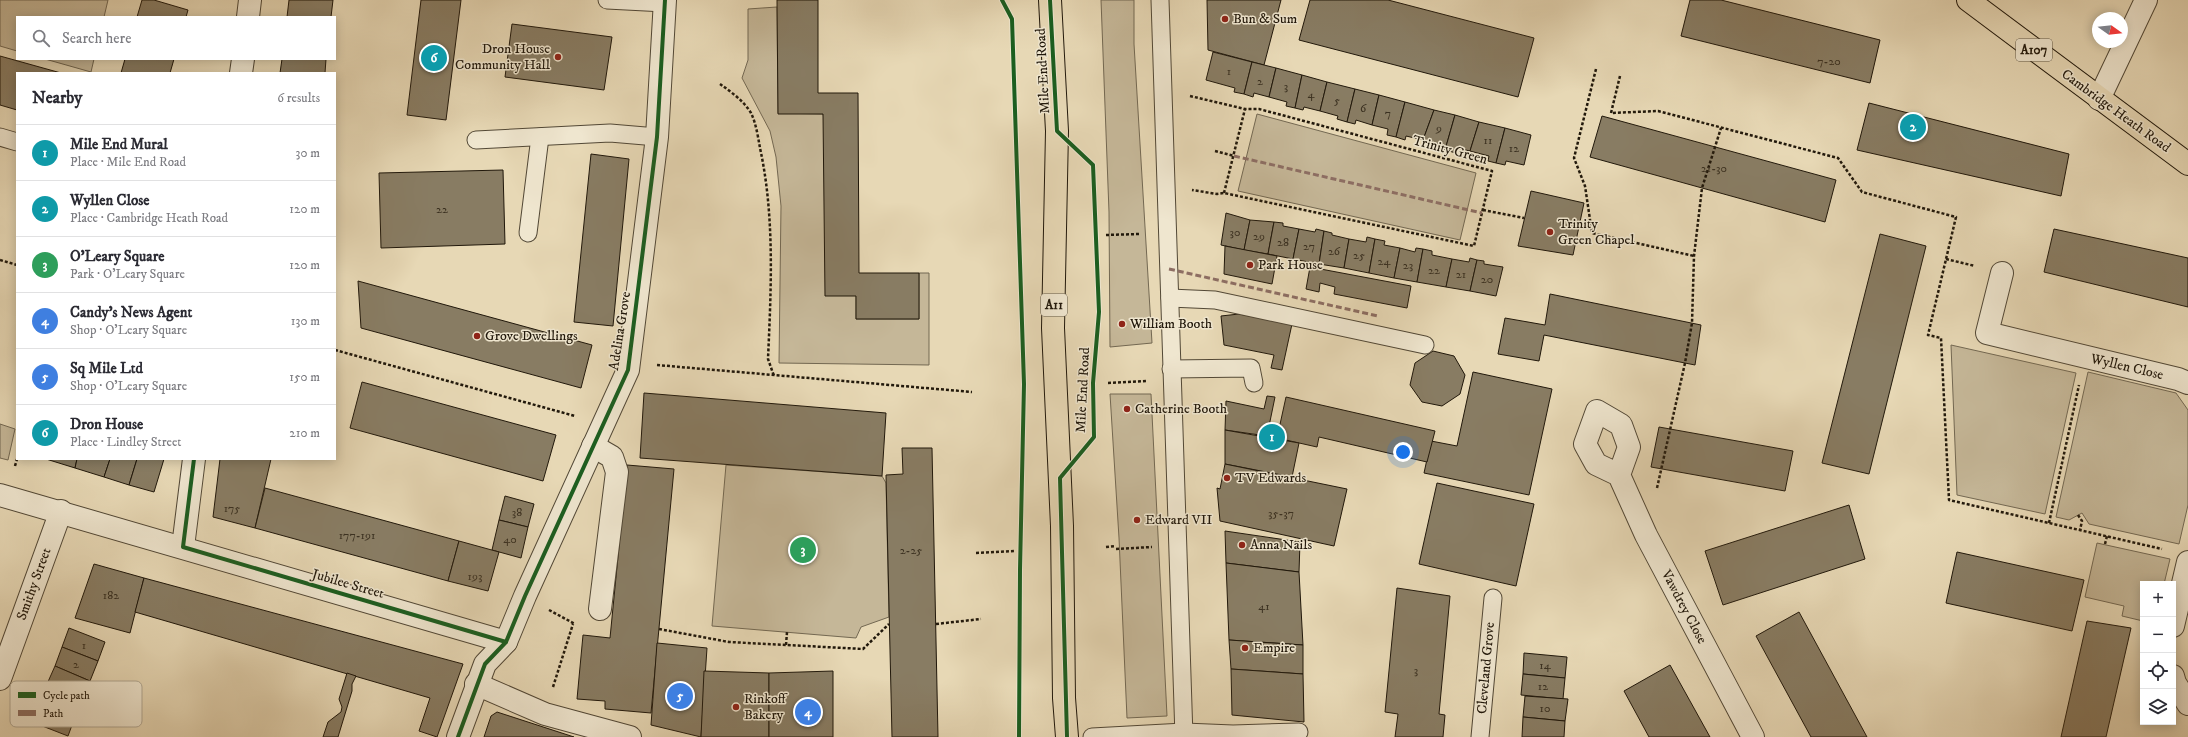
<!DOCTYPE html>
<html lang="en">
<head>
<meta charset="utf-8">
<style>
	:root { --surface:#fff; --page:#f2f2f3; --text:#2b2b33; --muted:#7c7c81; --line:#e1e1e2; --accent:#0f766e }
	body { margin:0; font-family:"IM FELL DW Pica",serif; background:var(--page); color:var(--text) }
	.controls { position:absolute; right:12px; bottom:12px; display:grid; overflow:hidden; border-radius:0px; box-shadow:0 2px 10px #0003 }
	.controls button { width:36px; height:36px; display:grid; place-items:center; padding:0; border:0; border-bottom:1px solid var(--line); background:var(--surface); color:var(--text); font:20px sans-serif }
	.compass { position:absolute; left:2092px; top:12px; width:36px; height:36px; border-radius:50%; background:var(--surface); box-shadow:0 2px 10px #0003; rotate:105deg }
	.you { position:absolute; left:1403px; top:452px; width:14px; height:14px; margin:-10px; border:3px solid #fff; border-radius:50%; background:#1a73e8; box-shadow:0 0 0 6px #1a73e833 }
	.badge { display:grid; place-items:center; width:26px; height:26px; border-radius:50%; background:var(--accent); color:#fff; font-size:13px; font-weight:700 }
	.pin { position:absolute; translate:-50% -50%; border:2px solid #fff; box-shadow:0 1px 4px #0006 }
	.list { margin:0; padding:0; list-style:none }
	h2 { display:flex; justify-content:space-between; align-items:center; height:52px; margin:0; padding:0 16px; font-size:17px }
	h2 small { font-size:13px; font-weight:400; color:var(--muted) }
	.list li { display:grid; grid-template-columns:26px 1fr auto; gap:12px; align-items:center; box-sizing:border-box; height:56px; padding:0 16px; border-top:1px solid var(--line) }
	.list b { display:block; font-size:15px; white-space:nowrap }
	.list p { margin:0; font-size:13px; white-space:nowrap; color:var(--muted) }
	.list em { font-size:13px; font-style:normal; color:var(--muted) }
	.icon { flex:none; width:22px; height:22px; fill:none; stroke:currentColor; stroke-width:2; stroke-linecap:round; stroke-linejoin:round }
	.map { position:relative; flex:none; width:2188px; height:737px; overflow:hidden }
	.search { position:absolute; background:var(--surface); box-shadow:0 2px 10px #0003; left:16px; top:16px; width:320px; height:44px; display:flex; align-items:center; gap:10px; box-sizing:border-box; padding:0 14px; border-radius:0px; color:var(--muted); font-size:15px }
	.panel { position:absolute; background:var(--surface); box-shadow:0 2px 10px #0003; left:16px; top:72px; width:320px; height:388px; border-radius:0px }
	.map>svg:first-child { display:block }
	.green { fill:#c5b798; stroke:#736852 }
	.building { fill:#887c63; stroke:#21180b }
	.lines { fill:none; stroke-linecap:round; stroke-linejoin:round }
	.service-casing { stroke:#524836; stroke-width:19 }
	.minor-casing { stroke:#524836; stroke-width:24 }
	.primary-casing { stroke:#21180b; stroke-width:24 }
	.trunk-casing { stroke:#21180b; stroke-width:24 }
	.path { stroke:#21180b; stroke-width:2.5; stroke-dasharray:3 2; stroke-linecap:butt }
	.service { stroke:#efe6cf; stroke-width:17 }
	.minor { stroke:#efe6cf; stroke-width:22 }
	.primary { stroke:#e7d8b5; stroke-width:22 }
	.trunk { stroke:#e7d8b5; stroke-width:22 }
	.quiet { stroke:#8d6e63; stroke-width:3; stroke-dasharray:6 3; stroke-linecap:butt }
	.cycleway-casing { stroke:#efe6cf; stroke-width:6 }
	.cycleway { stroke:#1b5e20; stroke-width:4 }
	.poi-dot { fill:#8f2418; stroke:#efe6cf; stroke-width:1.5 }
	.labels { text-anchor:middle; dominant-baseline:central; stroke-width:3; stroke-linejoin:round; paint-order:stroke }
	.number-label { font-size:12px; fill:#3b3121 }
	.shield { fill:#efe6cf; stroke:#5f5646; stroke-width:1 }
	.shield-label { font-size:13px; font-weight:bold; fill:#21180b }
	.poi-label { font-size:14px; fill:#21180b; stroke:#efe6cf; text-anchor:start }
	.street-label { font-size:14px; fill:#21180b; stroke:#efe6cf }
	.key { fill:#efe6cf; stroke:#b1a894; stroke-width:1 }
	.key-label { font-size:11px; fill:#21180b }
</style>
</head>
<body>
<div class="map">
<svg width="2188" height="737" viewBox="0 0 2188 737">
	<rect width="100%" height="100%" fill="#e7d8b5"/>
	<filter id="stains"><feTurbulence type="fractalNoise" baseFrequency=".005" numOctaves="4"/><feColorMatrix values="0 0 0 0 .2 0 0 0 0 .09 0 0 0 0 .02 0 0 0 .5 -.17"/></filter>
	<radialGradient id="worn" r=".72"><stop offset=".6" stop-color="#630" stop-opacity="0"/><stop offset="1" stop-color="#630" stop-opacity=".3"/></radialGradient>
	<g class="green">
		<polygon points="0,0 108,0 104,17 17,17 17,51 0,46"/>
		<polygon points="1101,0 1134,0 1134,44 1152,343 1110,347 1109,212"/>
		<polygon points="777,7 778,113 823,114 856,296 856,319 919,319 919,273 929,273 929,365 779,363 781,206 776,157 770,131 742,78 748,60 748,9"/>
		<polygon points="45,59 94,59 91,72"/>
		<polygon points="1257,114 1476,173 1460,240 1238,191"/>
		<polygon points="1951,345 2076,373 2045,514 1957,495"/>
		<polygon points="2088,372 2176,393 2188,410 2188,505 2179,544 2089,524 2082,513 2069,520 2056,517"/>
		<polygon points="1110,394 1151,394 1167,716 1127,718 1119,538"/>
		<polygon points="0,424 15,429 8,460 0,458"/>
		<polygon points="726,465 882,476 886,483 889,617 861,627 856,638 712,626"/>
		<polygon points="2097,543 2170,559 2164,584 2143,584 2143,621 2122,616 2124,606 2085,597"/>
	</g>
	<g class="building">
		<polygon points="142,0 154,0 188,10 186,17 137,17"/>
		<polygon points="289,0 333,0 331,17 287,17"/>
		<polygon points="421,0 461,0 446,120 407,115"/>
		<polygon points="777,0 818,0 818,93 858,93 859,273 919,273 919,319 856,319 856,296 825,296 823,114 778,114"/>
		<polygon points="1207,0 1281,0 1264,65 1208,50"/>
		<polygon points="1310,0 1388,0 1534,38 1518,97 1299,40"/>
		<polygon points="1690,0 1721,0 1880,40 1870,83 1681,36"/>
		<polygon points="512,24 612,37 604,90 505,77"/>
		<polygon points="1213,52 1252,62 1244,94 1234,92 1235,88 1206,80"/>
		<polygon points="0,56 61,73 17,73 17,110 0,105"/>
		<polygon points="125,59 174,59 170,73 121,73"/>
		<polygon points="282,59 326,59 325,73 280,73"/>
		<polygon points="1252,62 1276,68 1269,97 1254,93 1253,97 1244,94"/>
		<polygon points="1276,68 1302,75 1295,108 1286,106 1287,102 1269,97"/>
		<polygon points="1302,75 1327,82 1320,111 1304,107 1303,110 1295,108"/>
		<polygon points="1327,82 1355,89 1347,122 1337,119 1338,116 1320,111"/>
		<polygon points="1355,89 1379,95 1372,125 1356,120 1355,124 1347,122"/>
		<polygon points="1379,95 1405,102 1396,137 1387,135 1388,129 1372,125"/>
		<polygon points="1405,102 1434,110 1423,140 1406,136 1405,140 1396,137"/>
		<polygon points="1869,103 2069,154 2061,196 1857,150"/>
		<polygon points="1434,110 1455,115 1445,150 1437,148 1438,144 1423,140"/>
		<polygon points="1455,115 1479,122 1470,151 1457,148 1456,153 1445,150"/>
		<polygon points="1602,116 1836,180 1825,222 1590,157"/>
		<polygon points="1479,122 1505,128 1496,163 1488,161 1489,156 1470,151"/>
		<polygon points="1505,128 1531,135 1524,165 1506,161 1505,165 1496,163"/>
		<polygon points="591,154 629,159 613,326 574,322"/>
		<polygon points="503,170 505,244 381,248 379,173"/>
		<polygon points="1531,191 1584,203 1573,255 1518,246"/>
		<polygon points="1226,213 1250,220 1244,250 1221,245"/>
		<polygon points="1250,220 1274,222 1268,254 1244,250"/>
		<polygon points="1274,222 1283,223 1283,226 1299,229 1293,259 1268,254"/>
		<polygon points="1299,229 1315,232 1316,229 1324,231 1319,264 1293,259"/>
		<polygon points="2054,229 2188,258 2188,307 2044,272"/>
		<polygon points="1324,231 1332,233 1332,235 1349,239 1344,268 1319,264"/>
		<polygon points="1880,234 1926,246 1869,474 1822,463"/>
		<polygon points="1367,237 1375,239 1369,273 1344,268 1349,239 1366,242"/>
		<polygon points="1375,239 1385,241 1384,245 1400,248 1394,278 1369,273"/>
		<polygon points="1225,246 1277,256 1272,284 1224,274"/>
		<polygon points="1400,248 1415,252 1416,248 1423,249 1417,282 1394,278"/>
		<polygon points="1423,249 1432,251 1432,255 1452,259 1446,287 1417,282"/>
		<polygon points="1470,258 1477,260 1470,291 1446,287 1452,259 1469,262"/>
		<polygon points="1477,260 1484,261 1484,264 1503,267 1496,296 1470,291"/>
		<polygon points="1310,267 1411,286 1407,308 1334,294 1335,287 1320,283 1319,292 1306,289"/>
		<polygon points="358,281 592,345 581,388 361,328"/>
		<polygon points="1550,294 1701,325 1695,365 1544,335 1539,361 1498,354 1505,318 1545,325"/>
		<polygon points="1239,314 1292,324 1282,370 1271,368 1274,355 1224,345 1221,316"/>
		<polygon points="1433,351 1454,356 1465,375 1460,394 1442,406 1422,402 1410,385 1415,363"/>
		<polygon points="1473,372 1552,389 1529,495 1424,473 1431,441 1457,446"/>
		<polygon points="362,382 556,435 543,481 350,428"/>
		<polygon points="644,393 886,413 882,476 640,458"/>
		<polygon points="1267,396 1275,397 1267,436 1225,430 1226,401 1264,409"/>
		<polygon points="1286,397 1435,431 1427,462 1319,437 1317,447 1277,438"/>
		<polygon points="1659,427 1793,451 1785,491 1651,467"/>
		<polygon points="1225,430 1299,443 1292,477 1225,464"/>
		<polygon points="902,448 932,448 938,737 892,737 886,475 903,474"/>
		<polygon points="46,459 77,459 75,468"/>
		<polygon points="77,459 110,459 104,477 75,468"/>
		<polygon points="110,459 137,459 129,485 104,477"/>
		<polygon points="137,459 164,459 154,492 129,485"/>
		<polygon points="220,459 271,459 255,528 213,517"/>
		<polygon points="1225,464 1347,489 1334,546 1220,521 1217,488 1220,489"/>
		<polygon points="627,465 674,469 651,713 605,709 605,701 577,699 583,635 610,638"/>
		<polygon points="1437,483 1534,504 1516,586 1419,564"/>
		<polygon points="265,488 459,541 448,581 255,528"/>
		<polygon points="505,496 534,504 528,527 499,520"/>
		<polygon points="1849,505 1865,559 1723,605 1705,551"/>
		<polygon points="499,520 528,527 521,558 492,550"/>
		<polygon points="1225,531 1300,542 1299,572 1226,563"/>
		<polygon points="459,541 499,552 488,591 448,581"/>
		<polygon points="1957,552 2084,580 2072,631 1946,603"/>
		<polygon points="1226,563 1299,572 1303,645 1229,640"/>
		<polygon points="94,564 144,578 130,633 75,618"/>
		<polygon points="144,578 463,664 437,737 419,731 430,698 135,612"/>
		<polygon points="1397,588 1450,596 1439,714 1445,715 1443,737 1395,737 1398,714 1385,712"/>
		<polygon points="1799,612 1867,737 1811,737 1756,636"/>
		<polygon points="2087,621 2131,628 2106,737 2061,737"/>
		<polygon points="69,628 105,642 98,661 62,647"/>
		<polygon points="1229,640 1303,645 1303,674 1231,669"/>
		<polygon points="657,643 707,648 701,737 651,725"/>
		<polygon points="62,647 98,661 90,681 55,666"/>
		<polygon points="1524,653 1567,657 1565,678 1523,674"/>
		<polygon points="1670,665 1710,737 1649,737 1624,691"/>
		<polygon points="55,666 90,681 83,698 47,684"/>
		<polygon points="1231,669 1303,674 1304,722 1232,715"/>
		<polygon points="704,671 769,673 769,737 701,737"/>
		<polygon points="833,671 833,737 769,737 769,673"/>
		<polygon points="347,673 356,676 352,684 352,691 338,737 323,737 328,722 341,712 342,707 339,699"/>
		<polygon points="1523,674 1565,678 1563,699 1521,695"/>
		<polygon points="1525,696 1568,699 1565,721 1523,717"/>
		<polygon points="40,703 75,717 68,736 32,722"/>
		<polygon points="497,712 574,737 484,737 491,716"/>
		<polygon points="1523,717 1565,721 1564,737 1522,737"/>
	</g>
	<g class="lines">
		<defs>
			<g id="service">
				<polyline points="607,0 665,3"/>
				<polyline points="1160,0 1184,737"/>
				<polyline points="0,137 17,142"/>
				<polyline points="476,140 610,133 657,137"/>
				<polyline points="528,233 540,137"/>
				<polyline points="1170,298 1215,300 1425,345"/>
				<polyline points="1171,369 1251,368 1254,383"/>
				<polyline points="1092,737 1184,732 1233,734 1299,732"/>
				<polyline points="1480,737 1493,598"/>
			</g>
			<g id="minor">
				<polyline points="248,17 250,0"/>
				<polyline points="241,73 243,59"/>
				<polyline points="2099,99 2146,0"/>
				<polyline points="2002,273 1987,333 2178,379 2188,383"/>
				<polyline points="593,446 612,457 617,472 600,609"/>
				<polyline points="1619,475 1629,447 1621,425 1597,411 1585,444 1596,464 1619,475 1646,535 1753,737"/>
				<polyline points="0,495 506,642"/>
				<polyline points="183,547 194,459"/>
				<polyline points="2173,626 2188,562"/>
				<polyline points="2173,676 2175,683 2188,704"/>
				<polyline points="0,679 61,511"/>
				<polyline points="476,684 545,714 630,737"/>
				<polyline points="458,737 485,664 506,642 525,596 628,370 657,137 665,0"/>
			</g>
			<polyline id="primary" points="1968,0 2188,164"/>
			<polyline id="trunk" points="1050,0 1057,131 1053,328 1062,526 1064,698 1067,737"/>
		</defs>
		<use href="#service" class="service-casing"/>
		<use href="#minor" class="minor-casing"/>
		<use href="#primary" class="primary-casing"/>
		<use href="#trunk" class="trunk-casing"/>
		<g class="path">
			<polyline points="1596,69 1574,158 1585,186 1592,233 1694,256"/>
			<polyline points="1620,76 1611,113 1658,111 1838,158 1862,192 1956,217 1928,335 1941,338 1949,500 2162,549"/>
			<path d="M720,84C731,92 744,101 751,113C756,123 758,137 760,148C775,217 771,290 768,359L774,376"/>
			<polyline points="1190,96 1245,109 1259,109 1492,171 1474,246 1224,193 1217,194 1192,190"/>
			<polyline points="1215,151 1234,156"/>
			<polyline points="1224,193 1245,109"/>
			<polyline points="1483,210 1524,218"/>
			<polyline points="1106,235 1140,234"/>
			<polyline points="1946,259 1975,266"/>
			<polyline points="0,260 17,265"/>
			<polyline points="335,350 575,416"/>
			<polyline points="657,365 972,392"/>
			<polyline points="1108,383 1147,381"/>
			<polyline points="15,466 17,459"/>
			<polyline points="1657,488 1685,363 1692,323 1694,256 1702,188 1721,128"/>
			<polyline points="2078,515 2082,521 2080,530"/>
			<polyline points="2049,523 2079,385"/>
			<polyline points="2105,544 2107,536"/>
			<polyline points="1106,547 1116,546"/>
			<polyline points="1116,549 1152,547"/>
			<polyline points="976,553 1015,551"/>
			<polyline points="549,610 575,624"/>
			<polyline points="936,624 981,619"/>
			<polyline points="659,629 729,642 863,649 889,624"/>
			<polyline points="786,645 787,632"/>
			<polyline points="553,687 573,624"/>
		</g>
		<use href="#service" class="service"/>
		<use href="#minor" class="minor"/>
		<use href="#primary" class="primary"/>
		<use href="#trunk" class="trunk"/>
		<g class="quiet">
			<polyline points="1234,156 1482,213"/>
			<polyline points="1169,269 1378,316"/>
		</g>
		<defs>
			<g id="cycleway">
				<polyline points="1002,0 1012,19 1024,384 1020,570 1019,737"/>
				<polyline points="1050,0 1057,131 1093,165 1099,312 1093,383 1094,437 1060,478 1067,737"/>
				<polyline points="194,459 183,547 506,642"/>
				<polyline points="458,737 485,664 506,642 525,596 628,370 657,137 665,0"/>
			</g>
		</defs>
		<use href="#cycleway" class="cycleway-casing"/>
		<use href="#cycleway" class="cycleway"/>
	</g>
	<g class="poi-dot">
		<circle cx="1225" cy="19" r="4"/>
		<circle cx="558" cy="57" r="4"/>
		<circle cx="1550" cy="232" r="4"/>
		<circle cx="1250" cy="265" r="4"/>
		<circle cx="1122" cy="324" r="4"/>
		<circle cx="477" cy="336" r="4"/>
		<circle cx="1127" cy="409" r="4"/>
		<circle cx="1227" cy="478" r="4"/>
		<circle cx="1137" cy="520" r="4"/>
		<circle cx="1242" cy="545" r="4"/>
		<circle cx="1245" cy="648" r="4"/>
		<circle cx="736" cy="707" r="4"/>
	</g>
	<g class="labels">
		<g class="number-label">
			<text x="1829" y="61">7-20</text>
			<text x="1229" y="71">1</text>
			<text x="1260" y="81">2</text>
			<text x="1286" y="86">3</text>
			<text x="1311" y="94">4</text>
			<text x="1337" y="100">5</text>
			<text x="1363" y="108">6</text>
			<text x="1388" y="113">7</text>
			<text x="1439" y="128">9</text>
			<text x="1488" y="140">11</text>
			<text x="1514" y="148">12</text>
			<text x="1714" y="168">21-30</text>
			<text x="442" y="209">22</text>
			<text x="1235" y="232">30</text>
			<text x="1259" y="236">29</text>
			<text x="1283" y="242">28</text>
			<text x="1309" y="246">27</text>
			<text x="1334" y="251">26</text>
			<text x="1359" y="255">25</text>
			<text x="1384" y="261">24</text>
			<text x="1408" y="265">23</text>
			<text x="1434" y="270">22</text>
			<text x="1461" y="274">21</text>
			<text x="1487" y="279">20</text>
			<text x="232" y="508">175</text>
			<text x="517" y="512">38</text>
			<text x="1281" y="513">35-37</text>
			<text x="357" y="535">177-191</text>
			<text x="510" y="539">40</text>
			<text x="911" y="550">2-25</text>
			<text x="475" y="576">193</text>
			<text x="111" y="595">182</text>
			<text x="1264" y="606">41</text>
			<text x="84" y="645">1</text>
			<text x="76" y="664">2</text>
			<text x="1545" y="665">14</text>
			<text x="1416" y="670">3</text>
			<text x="1543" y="686">12</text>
			<text x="1545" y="708">10</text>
		</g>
		<g class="shield">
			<rect x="2016" y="39" width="36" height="22" rx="3"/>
			<rect x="1041" y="294" width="26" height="22" rx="3"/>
		</g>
		<g class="shield-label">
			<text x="2034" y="50">A107</text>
			<text x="1054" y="305">A11</text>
		</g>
		<g class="poi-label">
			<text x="1233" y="19">Bun &amp; Sum</text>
			<text x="550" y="49" text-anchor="end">Dron House<tspan x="550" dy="16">Community Hall</tspan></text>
			<text x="1558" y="224">Trinity<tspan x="1558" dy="16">Green Chapel</tspan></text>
			<text x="1258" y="265">Park House</text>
			<text x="1130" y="324">William Booth</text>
			<text x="485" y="336">Grove Dwellings</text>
			<text x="1135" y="409">Catherine Booth</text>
			<text x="1235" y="478">TV Edwards</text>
			<text x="1145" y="520">Edward VII</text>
			<text x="1250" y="545">Anna Nails</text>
			<text x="1253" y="648">Empire</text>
			<text x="744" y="699">Rinkoff<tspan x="744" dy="16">Bakery</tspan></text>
		</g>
		<g class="street-label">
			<text transform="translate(1043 71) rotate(-93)">Mile End Road</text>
			<text transform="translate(2116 111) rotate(36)">Cambridge Heath Road</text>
			<text transform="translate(1450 150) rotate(15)">Trinity Green</text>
			<text transform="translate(620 331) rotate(-81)">Adelina Grove</text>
			<text transform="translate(2127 367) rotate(13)">Wyllen Close</text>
			<text transform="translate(1083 390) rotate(-87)">Mile End Road</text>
			<text transform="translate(34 584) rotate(-70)">Smithy Street</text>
			<text transform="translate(348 584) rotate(16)">Jubilee Street</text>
			<text transform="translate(1684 607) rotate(62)">Vawdrey Close</text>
			<text transform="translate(1486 668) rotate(-85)">Cleveland Grove</text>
		</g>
	</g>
	<rect x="10" y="681" width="132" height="46" rx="6" class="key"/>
	<rect x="18" y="692" width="18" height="6" fill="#1b5e20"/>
	<rect x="18" y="710" width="18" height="6" fill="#8d6e63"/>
	<g class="key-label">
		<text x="43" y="699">Cycle path</text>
		<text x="43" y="717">Path</text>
	</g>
	<rect width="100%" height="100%" filter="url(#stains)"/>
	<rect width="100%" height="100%" fill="url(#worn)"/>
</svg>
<div class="controls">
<button>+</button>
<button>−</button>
<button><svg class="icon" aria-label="locate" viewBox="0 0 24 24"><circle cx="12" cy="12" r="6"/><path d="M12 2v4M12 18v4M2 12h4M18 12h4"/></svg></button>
<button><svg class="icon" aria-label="layers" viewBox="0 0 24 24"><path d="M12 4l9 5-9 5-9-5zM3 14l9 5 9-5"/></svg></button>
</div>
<svg class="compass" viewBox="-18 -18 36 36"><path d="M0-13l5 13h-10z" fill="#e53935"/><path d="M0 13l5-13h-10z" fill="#7c7c81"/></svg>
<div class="you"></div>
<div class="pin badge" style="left:1272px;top:437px;background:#0f9aa8">1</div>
<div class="pin badge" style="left:1913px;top:127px;background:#0f9aa8">2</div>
<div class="pin badge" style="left:803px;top:550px;background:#2e9e5b">3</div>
<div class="pin badge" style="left:808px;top:712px;background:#3f7fe0">4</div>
<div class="pin badge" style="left:680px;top:696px;background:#3f7fe0">5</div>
<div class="pin badge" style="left:434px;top:58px;background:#0f9aa8">6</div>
<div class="search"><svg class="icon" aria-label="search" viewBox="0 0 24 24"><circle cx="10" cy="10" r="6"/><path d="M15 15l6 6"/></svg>Search here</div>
<section class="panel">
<h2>Nearby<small>6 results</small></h2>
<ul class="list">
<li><span class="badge" style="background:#0f9aa8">1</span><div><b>Mile End Mural</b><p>Place · Mile End Road</p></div><em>30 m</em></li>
<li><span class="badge" style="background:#0f9aa8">2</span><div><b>Wyllen Close</b><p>Place · Cambridge Heath Road</p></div><em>120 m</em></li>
<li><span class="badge" style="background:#2e9e5b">3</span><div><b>O'Leary Square</b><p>Park · O'Leary Square</p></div><em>120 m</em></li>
<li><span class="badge" style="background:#3f7fe0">4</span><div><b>Candy's News Agent</b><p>Shop · O'Leary Square</p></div><em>130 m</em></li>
<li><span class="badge" style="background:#3f7fe0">5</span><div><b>Sq Mile Ltd</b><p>Shop · O'Leary Square</p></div><em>150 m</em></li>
<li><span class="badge" style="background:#0f9aa8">6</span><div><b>Dron House</b><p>Place · Lindley Street</p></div><em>210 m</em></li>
</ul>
</section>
</div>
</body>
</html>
